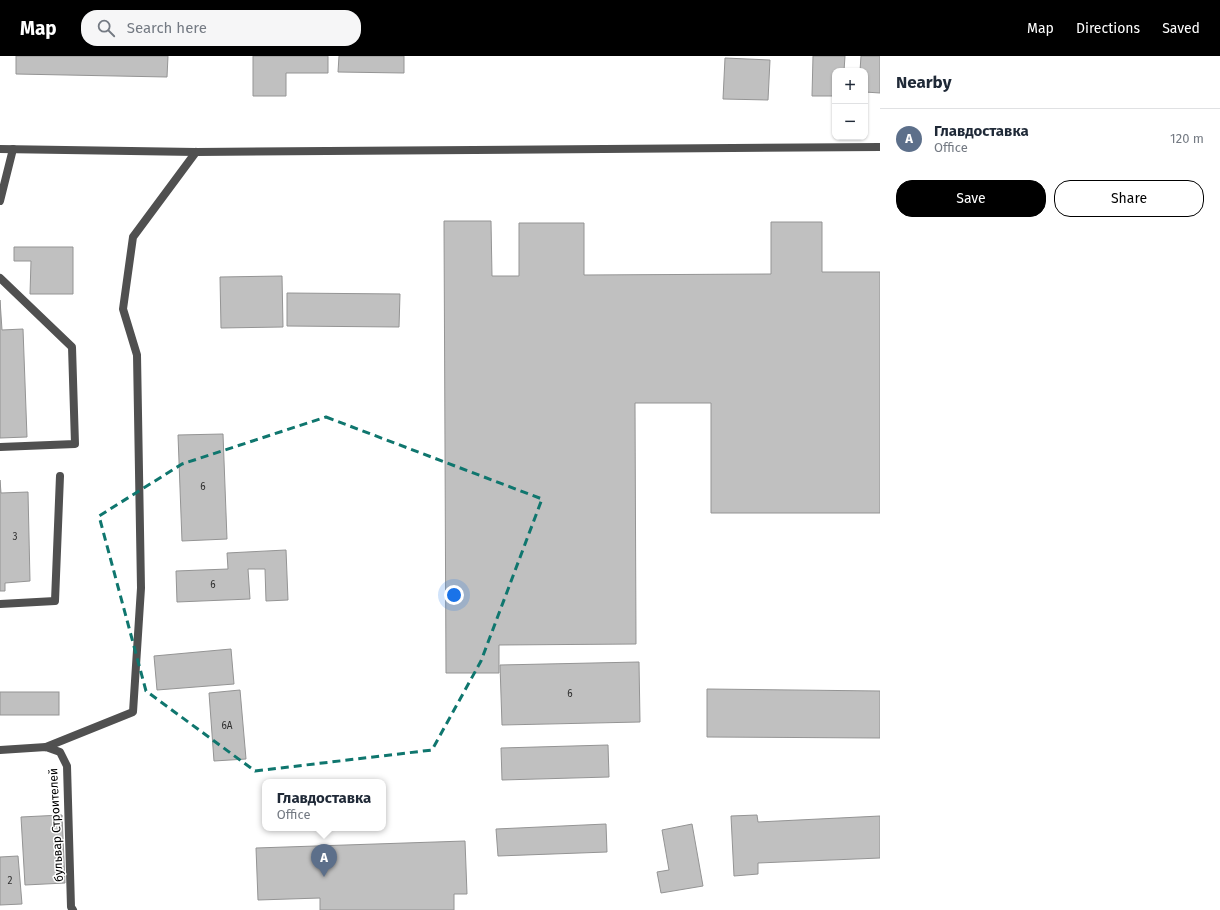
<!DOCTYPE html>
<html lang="en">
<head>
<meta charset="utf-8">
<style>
	:root { --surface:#fff; --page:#f6f6f7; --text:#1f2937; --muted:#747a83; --line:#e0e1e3; --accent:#000 }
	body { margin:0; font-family:"Fira Sans",sans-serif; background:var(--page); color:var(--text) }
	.controls { position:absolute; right:12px; top:12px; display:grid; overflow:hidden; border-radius:8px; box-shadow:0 1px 3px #0004 }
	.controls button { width:36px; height:36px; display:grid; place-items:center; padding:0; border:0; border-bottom:1px solid var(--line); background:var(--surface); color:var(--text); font:20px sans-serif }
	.you { position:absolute; left:454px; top:539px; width:14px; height:14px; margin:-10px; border:3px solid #fff; border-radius:50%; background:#1a73e8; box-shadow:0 0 0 6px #1a73e833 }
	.badge { display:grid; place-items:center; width:26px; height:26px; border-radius:50%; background:var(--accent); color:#fff; font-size:13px; font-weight:700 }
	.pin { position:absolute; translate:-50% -33px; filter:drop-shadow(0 1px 2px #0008) }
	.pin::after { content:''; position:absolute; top:21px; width:14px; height:12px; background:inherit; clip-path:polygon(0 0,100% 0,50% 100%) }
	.popup { position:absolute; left:262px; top:723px; width:124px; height:52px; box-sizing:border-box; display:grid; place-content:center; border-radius:8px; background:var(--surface); filter:drop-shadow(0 1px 3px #0005); font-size:13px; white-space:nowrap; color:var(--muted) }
	.popup b { font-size:15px; color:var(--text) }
	.popup::after { content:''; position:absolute; left:50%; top:100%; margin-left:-8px; border:8px solid transparent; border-top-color:var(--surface) }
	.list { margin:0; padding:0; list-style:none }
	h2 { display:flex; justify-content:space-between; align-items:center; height:52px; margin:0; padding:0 16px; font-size:17px }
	h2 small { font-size:13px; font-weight:400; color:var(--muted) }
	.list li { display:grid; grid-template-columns:26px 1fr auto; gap:12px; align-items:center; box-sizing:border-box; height:60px; padding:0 16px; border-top:1px solid var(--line) }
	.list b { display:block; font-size:15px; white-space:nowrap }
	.list p { margin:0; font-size:13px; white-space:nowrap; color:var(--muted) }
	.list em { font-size:13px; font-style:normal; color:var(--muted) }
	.actions { display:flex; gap:8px; padding:12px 16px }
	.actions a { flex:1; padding:9px 0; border:1px solid var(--accent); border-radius:16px; text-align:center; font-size:14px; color:var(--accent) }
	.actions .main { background:var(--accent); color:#fff }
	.icon { flex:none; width:22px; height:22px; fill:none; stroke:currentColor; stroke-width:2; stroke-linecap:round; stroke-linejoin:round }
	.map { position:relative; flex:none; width:880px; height:854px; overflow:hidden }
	header { display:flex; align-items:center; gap:24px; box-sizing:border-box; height:56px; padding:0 20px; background:var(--accent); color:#fff }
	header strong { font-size:19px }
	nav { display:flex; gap:22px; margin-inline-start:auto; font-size:14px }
	.search { width:280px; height:36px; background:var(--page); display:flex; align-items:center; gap:10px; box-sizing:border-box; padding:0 14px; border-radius:16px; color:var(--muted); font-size:15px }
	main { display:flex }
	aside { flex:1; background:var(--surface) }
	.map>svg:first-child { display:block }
	.building { fill:#c0c0c0; stroke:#949494 }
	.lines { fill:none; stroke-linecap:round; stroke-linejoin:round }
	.lane { stroke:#505050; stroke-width:8 }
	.street { stroke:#505050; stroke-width:8 }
	.marked { fill:none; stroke:#0f766e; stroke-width:3; stroke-dasharray:8 5; stroke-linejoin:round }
	.labels { text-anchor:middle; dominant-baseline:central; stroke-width:3; stroke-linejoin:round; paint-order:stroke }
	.number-label { font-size:10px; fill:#303030 }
	.street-label { font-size:12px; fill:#000; stroke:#fff }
</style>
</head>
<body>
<header>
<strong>Map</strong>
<div class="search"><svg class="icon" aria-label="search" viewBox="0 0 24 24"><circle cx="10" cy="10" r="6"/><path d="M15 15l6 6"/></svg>Search here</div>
<nav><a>Map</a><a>Directions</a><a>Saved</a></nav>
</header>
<main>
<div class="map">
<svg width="880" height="854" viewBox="0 0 880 854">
	<rect width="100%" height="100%" fill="#fff"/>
	<g class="building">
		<polygon points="16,0 168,0 167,21 16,18"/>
		<polygon points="253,0 328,0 328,17 286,17 286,40 253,40"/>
		<polygon points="339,0 404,0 404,17 338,16"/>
		<polygon points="813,0 845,0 844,15 835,15 835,40 812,40"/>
		<polygon points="861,0 880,0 880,37 865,36 865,15 860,15"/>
		<polygon points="725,2 770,4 768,44 723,43"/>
		<polygon points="444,165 491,165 492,220 519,220 519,167 584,167 584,219 771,218 771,166 822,166 822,216 880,216 880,457 711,457 711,347 635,347 636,588 499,589 499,617 446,617"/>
		<polygon points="14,191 73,191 73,238 30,238 31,205 14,205"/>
		<polygon points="282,220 283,271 221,272 220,221"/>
		<polygon points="287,237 400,238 399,271 287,270"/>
		<polygon points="0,244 2,274 23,273 27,381 0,382"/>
		<polygon points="223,378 227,483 182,485 178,379"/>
		<polygon points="0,424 1,437 28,436 30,525 5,527 5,535 0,535"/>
		<polygon points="286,494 288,544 266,545 265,513 248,513 250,543 177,546 176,515 228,513 227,497"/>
		<polygon points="231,593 234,628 157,634 154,600"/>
		<polygon points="639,606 640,666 502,669 500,609"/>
		<polygon points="707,633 880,635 880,682 707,681"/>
		<polygon points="240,634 246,703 214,705 209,637"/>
		<rect x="0" y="636" width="59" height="23"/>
		<polygon points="608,689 609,721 502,724 501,692"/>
		<polygon points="62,759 65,827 25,829 21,761"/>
		<polygon points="757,759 758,766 880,760 880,802 758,807 758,818 734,820 731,760"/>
		<polygon points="606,768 607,796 498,800 496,773"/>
		<polygon points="692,768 703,830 661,837 657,816 669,814 662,774"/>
		<polygon points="465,785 467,838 454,838 454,854 320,854 320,842 258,844 256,792"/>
		<polygon points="18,800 22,848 0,849 0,801"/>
	</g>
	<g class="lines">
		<g class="lane">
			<polyline points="0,145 13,93"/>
			<polyline points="0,222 72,291 75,388 0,391"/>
			<polyline points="0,548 55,545 60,420"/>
			<polyline points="46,691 133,656 141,532 137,299 123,253 133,181 196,96"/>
		</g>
		<g class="street">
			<polyline points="0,93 196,96 880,91"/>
			<polyline points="0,694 46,691 60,696 67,710 71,851 73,854"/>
		</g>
	</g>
	<path class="marked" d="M326,361L542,443L481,605L432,694L255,715L146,635L99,460L182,408Z"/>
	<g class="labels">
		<g class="number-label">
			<text x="203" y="431">6</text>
			<text x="15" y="481">3</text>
			<text x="213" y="529">6</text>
			<text x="570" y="638">6</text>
			<text x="227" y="670">6А</text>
			<text x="10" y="825">2</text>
		</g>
		<g class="street-label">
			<text transform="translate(56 769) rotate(-93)">бульвар Строителей</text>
		</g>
	</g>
</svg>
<div class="controls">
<button>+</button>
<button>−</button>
</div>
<div class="you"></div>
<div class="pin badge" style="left:324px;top:821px;background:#5c6f8a">A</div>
<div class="popup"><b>Главдоставка</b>Office</div>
</div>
<aside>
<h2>Nearby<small></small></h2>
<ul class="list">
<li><span class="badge" style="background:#5c6f8a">A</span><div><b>Главдоставка</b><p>Office</p></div><em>120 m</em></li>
</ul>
<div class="actions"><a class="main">Save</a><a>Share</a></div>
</aside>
</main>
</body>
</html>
